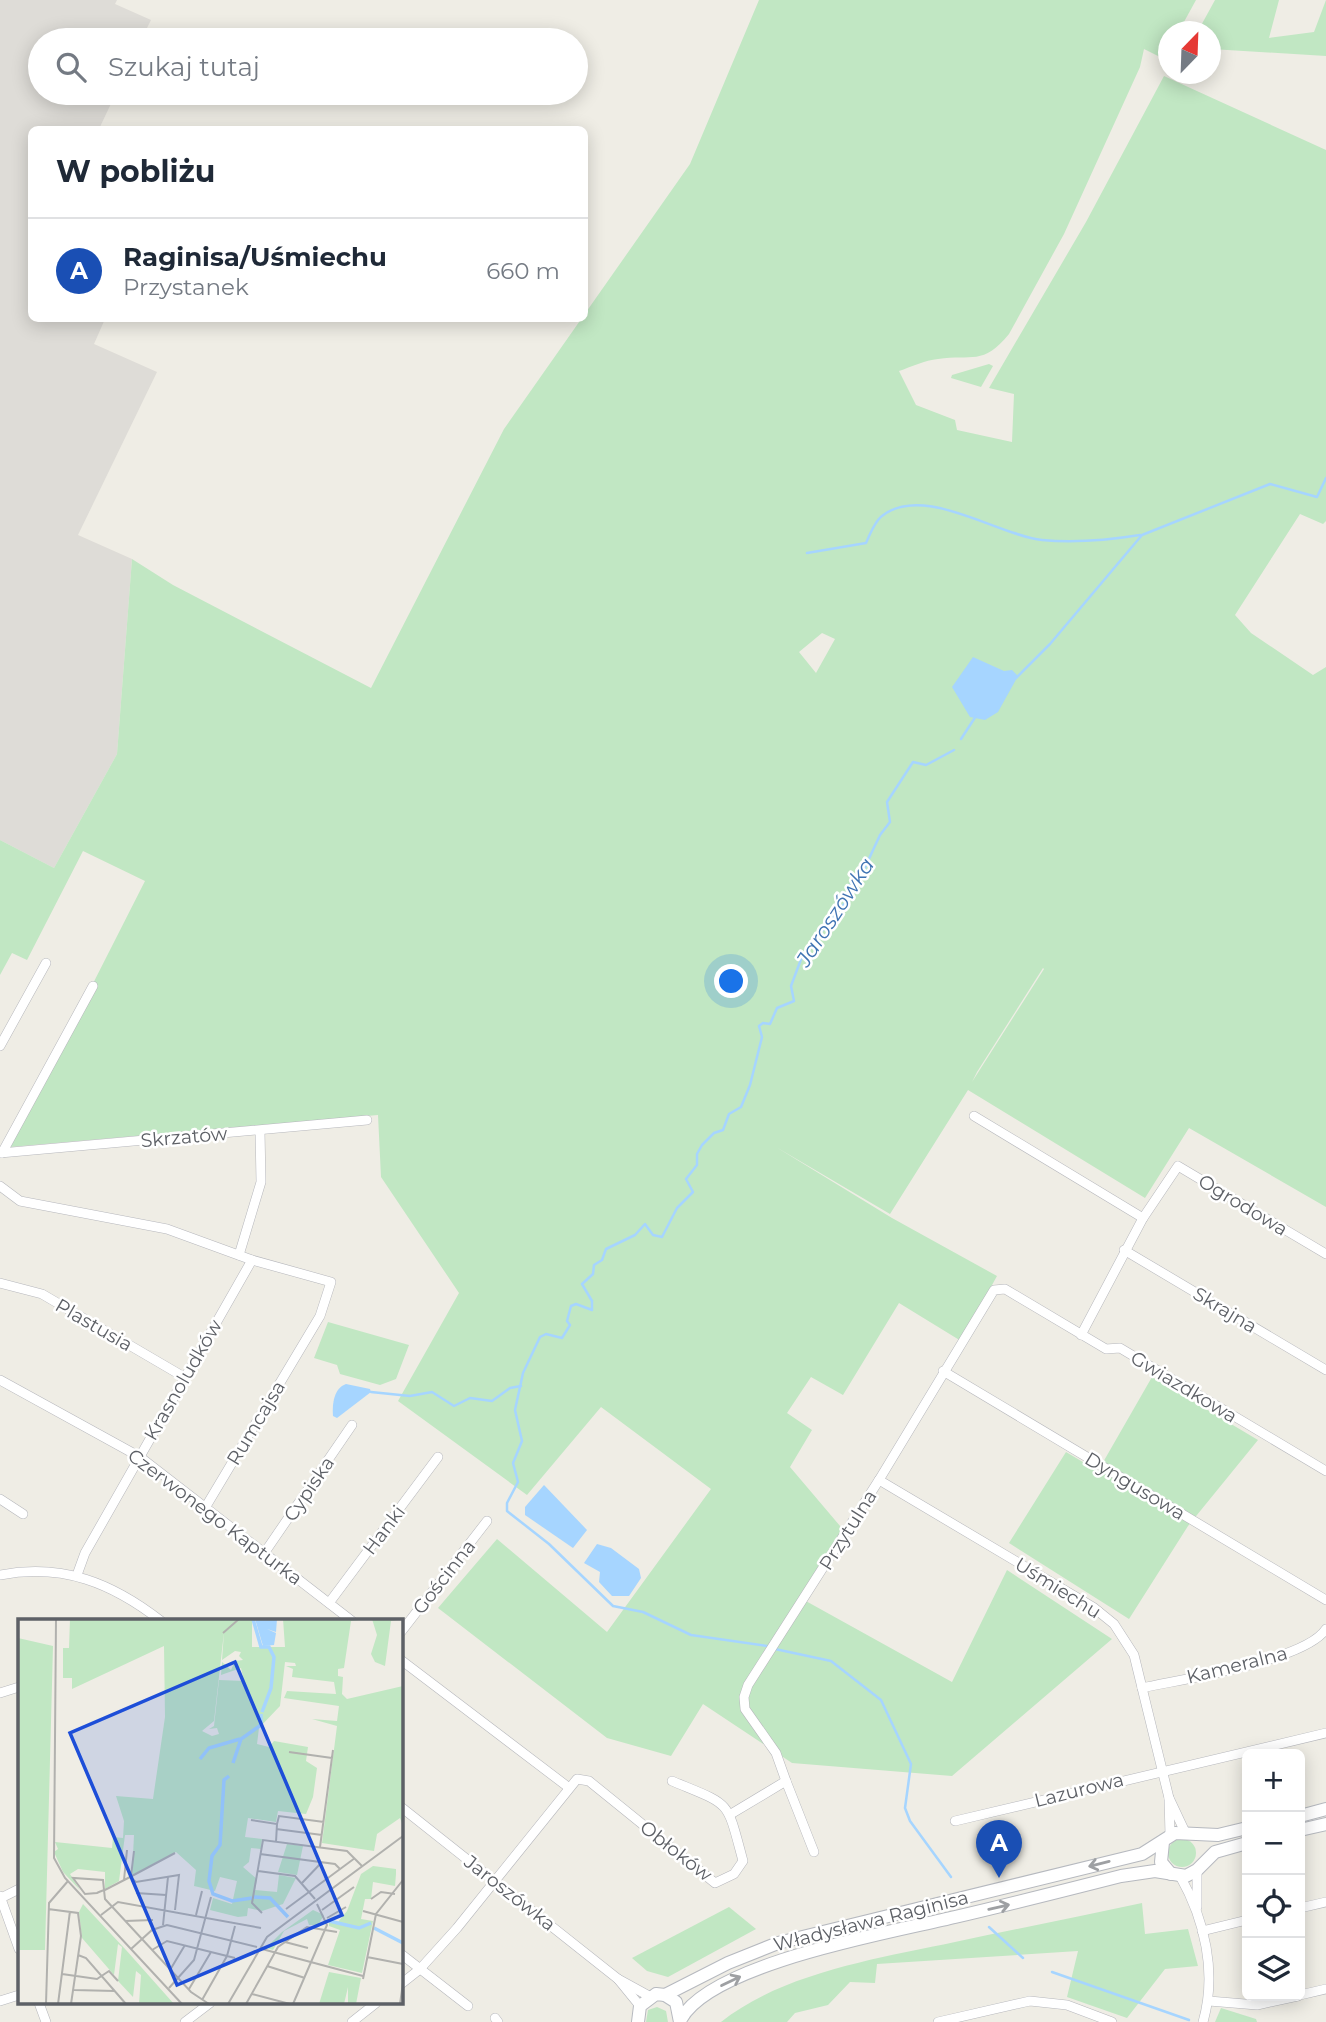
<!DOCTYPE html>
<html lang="pl">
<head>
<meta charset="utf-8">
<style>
	:root { --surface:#fff; --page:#f6f6f7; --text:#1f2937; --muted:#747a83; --line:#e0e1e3; --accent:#b45309 }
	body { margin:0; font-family:Montserrat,sans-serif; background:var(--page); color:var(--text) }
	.controls { position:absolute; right:21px; bottom:21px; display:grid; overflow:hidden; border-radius:10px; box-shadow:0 4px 18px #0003 }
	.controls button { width:63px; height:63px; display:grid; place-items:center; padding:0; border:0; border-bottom:2px solid var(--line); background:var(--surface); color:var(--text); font:35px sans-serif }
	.compass { position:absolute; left:1158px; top:21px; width:63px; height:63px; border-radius:50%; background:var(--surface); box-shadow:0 4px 18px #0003; rotate:23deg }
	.you { position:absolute; left:732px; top:982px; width:24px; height:24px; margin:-18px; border:5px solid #fff; border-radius:50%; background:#1a73e8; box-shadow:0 0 0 10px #1a73e833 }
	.badge { display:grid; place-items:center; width:46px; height:46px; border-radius:50%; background:var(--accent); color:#fff; font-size:23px; font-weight:700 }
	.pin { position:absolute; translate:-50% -58px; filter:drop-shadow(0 2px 4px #0008) }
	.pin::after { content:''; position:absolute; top:37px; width:24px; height:21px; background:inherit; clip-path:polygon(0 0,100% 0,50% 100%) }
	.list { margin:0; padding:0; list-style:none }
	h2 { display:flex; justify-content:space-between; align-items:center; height:91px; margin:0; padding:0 28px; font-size:30px }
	h2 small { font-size:23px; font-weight:400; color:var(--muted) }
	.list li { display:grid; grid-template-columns:46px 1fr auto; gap:21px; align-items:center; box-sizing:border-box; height:105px; padding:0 28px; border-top:2px solid var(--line) }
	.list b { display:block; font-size:26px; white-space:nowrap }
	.list p { margin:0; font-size:23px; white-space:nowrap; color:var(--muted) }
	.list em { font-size:23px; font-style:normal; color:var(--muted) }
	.icon { flex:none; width:38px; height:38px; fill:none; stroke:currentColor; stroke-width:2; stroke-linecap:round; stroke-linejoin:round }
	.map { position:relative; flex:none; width:1326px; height:2022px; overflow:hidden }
	.search { position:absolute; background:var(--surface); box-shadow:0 4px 18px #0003; left:28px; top:28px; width:560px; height:77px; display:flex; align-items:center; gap:18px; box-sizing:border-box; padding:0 24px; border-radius:38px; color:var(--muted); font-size:26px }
	.panel { position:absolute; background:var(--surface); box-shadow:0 4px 18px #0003; left:28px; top:126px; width:560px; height:196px; border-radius:10px }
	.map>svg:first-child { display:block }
	.industrial { fill:#dedcd7 }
	.green { fill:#c1e7c3; fill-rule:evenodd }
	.water { fill:#a6d5ff }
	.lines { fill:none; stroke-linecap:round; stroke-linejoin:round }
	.stream { stroke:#a6d5ff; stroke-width:2.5 }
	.minor-casing { stroke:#b6b7bc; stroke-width:10 }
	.secondary-casing { stroke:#b6b9bf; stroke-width:14 }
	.minor { stroke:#fff; stroke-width:9 }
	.secondary { stroke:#fff; stroke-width:12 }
	.oneway { stroke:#9ea0a3 }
	.labels { text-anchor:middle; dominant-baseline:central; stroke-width:5; stroke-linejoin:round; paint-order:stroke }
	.street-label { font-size:19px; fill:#5d6066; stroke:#fff }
	.water-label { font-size:21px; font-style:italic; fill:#4074b3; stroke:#fff }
	.inset-river { fill:none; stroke:#a6d5ff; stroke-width:3.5 }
	.inset-road { fill:none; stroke:#b1b1ae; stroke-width:2 }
	.view { fill:#1d4ed8; fill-opacity:0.15; stroke:#1d4ed8; stroke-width:3.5 }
	.inset-edge { fill:none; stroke:#5d6066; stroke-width:3.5 }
</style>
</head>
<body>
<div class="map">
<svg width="1326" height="2022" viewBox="0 0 1326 2022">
	<rect width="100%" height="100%" fill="#efede5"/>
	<polygon class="industrial" points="0,0 117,0 115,4 151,20 141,40 40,40 40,93 116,93 99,129 32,130 32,318 105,319 94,344 157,372 78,535 132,559 117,754 54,868 0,840"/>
	<g class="green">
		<path d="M759,0H1196L1179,31L1168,32V50L1164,59L1144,49L1140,67L1064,234L1009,334C983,366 972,354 938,359C925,360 911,367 899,371L916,405L955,420L957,430L1012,442L1014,394L989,388L1086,222L1164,76L1326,150V521L1323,524L1300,514L1235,615L1251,633L1313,675L1326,667V1207L1189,1128L1145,1198L968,1090L890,1214L776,1147L892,1218L997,1276L961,1341L899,1303L843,1395L811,1377L787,1413L812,1430L790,1467L846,1533L804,1600L952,1682L1007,1570L1112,1639L952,1776L792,1763L703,1704L671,1756L607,1738L438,1608L497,1539L607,1632L711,1489L601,1407L527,1495L398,1401L459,1293L381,1177L378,1115L10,1147L145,881L83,851L27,960L12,953L0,975V840L54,868L117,754L132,559L173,585L371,688L504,429L690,164ZM822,633L835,639L816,673L799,652ZM1043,968L1044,969L972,1082L977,1072Z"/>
		<polygon points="1215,0 1279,0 1269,38 1314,32 1326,0 1326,56 1211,49 1210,32 1198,31"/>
		<polygon points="989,364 993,366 981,387 951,378 952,375"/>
		<polygon points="328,1322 409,1345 396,1379 380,1385 340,1374 337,1365 314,1358"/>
		<polygon points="1152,1377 1258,1440 1188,1526 1129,1619 1009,1543 1066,1452 1098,1471"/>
		<circle cx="1182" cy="1853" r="14"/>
		<path d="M1142,1903L1145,1934L1188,1929L1198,1966L1165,1969L1127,2018L1067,1997L1078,1951L877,1964L875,1983L850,1982L828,2005L795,2013L787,2022H721C782,1973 879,1958 955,1942C1017,1929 1080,1916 1142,1903Z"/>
		<polygon points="729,1907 756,1929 668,1977 647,1971 632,1958"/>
		<polygon points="657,2007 666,2011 668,2022 646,2022 648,2010"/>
		<polygon points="1221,2008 1256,2019 1257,2022 1215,2022"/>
	</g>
	<g class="water">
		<polygon points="973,657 1004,671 1012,670 1018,676 998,712 985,720 970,717 952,687"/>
		<path d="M346,1384L370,1389L371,1392L337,1418L333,1416C332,1404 334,1388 346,1384Z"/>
		<polygon points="544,1485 587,1530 573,1548 525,1515 525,1507"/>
		<polygon points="597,1544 611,1548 639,1569 641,1578 629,1596 612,1596 599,1582 600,1572 584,1563"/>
	</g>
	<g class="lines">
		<g class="stream">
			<path d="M807,553L866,543C870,534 875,521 882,516C923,483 997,535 1042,540C1074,543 1109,540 1140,535"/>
			<polyline points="1016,678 1050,644 1142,535 1270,484 1317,497 1326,478"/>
			<polyline points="961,739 976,716"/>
			<polyline points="371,1392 410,1396 432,1392 454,1406 470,1398 492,1401 510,1388 521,1386"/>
			<polyline points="767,1646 691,1635 643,1612 613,1606 549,1544 507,1511 507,1503 518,1482 513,1463 522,1441 515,1410 523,1373 540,1337 546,1334 562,1338 570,1325 567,1321 571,1306 576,1304 592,1310 592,1301 582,1284 593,1274 594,1265 602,1260 606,1249 635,1235 645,1224 653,1235 662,1237 677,1208 693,1192 686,1179 697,1165 697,1154 702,1145 714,1133 723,1130 729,1114 741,1107 750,1085 762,1037 759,1026 763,1023 770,1024 777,1008 794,1001 791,986 803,954 845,903 850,885 861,876 880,835 890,822 887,802 913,762 926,765 954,750"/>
			<polyline points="775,1649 831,1661 881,1700 911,1764 905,1808 910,1821 951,1877"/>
			<polyline points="989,1927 1023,1958"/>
			<polyline points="1052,1972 1189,2020"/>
		</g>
		<defs>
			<g id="minor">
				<polyline points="0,1046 46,963"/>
				<polyline points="974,1116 1143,1218 1081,1335"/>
				<polyline points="0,1153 367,1120"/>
				<polyline points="2,1153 93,986"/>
				<polyline points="0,1186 20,1201 167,1229 252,1260 331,1282 320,1316 205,1508"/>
				<polyline points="1143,1218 1178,1166 1326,1254"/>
				<polyline points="1124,1250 1326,1370"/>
				<polyline points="239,1255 261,1182 260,1131"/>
				<polyline points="0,1283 42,1294 184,1377"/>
				<polyline points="943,1371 1326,1600"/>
				<polyline points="0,1380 140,1457 352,1621"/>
				<polyline points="879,1480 1093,1607 1114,1624 1134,1655 1169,1798 1185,1832"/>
				<polyline points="0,1499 23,1514"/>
				<polyline points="265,1552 352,1425"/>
				<path d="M0,1575C63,1563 112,1583 161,1621"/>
				<polyline points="77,1575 85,1553 252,1260"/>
				<polyline points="329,1603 438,1457"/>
				<polyline points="401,1632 487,1521"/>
				<polyline points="401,1660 568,1787"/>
				<path d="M1142,1688C1182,1679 1305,1661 1326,1629"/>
				<polyline points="0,1693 19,1687"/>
				<polyline points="786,1781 776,1753 745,1709 744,1697 748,1685 879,1480 994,1290 1005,1289 1106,1349 1120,1348 1326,1471"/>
				<polyline points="1169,1798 1170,1835"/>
				<polyline points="401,1807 618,1979 649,1996"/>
				<polyline points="731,1814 786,1781 814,1852"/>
				<polyline points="955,1821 1326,1733"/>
				<path d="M1180,1876C1205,1920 1217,1973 1203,2022"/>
				<polyline points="0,1896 19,1949"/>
				<polyline points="1,1898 19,1889"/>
				<polyline points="1197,1907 1197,1870"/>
				<polyline points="1300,1908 1326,1902"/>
				<polyline points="1202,1931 1247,1920"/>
				<polyline points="401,1954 468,2006"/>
				<polyline points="618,1979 640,2006"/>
				<path d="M401,1984L420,1969L457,1928L577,1779L589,1781L715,1883L734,1874L743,1861C726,1798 732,1806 672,1781"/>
				<polyline points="1300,1995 1326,1989"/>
				<polyline points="0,2001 19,1995"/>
				<polyline points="1209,2001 1257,2005 1298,1996"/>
				<polyline points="39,2003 46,2022"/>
				<polyline points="495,2018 498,2022"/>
				<polyline points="185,2022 210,2003"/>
				<polyline points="352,2022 376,2003"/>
				<polyline points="938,2022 1030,2001 1067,2005 1112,2022"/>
			</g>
			<g id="secondary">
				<polyline points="1300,1816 1326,1809"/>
				<polyline points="1300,1830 1326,1824"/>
				<polyline points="1163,1842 1161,1862 1171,1874"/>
				<polyline points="665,1995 728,1963 778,1943 1142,1854 1175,1833 1218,1835 1247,1828"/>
				<path d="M681,2019C712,1963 893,1932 955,1917C1011,1904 1066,1890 1121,1876L1155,1871L1186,1876L1197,1870L1215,1852L1247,1843"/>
				<polyline points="638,2022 640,2006 656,1994 665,1995 676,2002 680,2022"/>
			</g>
		</defs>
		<use href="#minor" class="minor-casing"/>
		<use href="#secondary" class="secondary-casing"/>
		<use href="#minor" class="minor"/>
		<use href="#secondary" class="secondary"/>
	</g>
	<defs><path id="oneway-shaft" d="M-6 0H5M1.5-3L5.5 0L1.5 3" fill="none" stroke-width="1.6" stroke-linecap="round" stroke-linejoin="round" transform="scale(1.75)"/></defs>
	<g class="oneway">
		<use href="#oneway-shaft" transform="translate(1099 1864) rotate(166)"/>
		<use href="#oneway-shaft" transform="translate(999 1907) rotate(-13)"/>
		<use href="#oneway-shaft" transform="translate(731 1981) rotate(-26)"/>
	</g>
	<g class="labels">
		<g class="street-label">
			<text transform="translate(184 1137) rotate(-5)">Skrzatów</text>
			<text transform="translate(1243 1205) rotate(31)">Ogrodowa</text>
			<text transform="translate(1225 1310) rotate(31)">Skrajna</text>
			<text transform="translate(94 1325) rotate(30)">Plastusia</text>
			<text transform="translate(183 1380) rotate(-60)">Krasnoludków</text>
			<text transform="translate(1184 1387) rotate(31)">Gwiazdkowa</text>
			<text transform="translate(256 1423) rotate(-59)">Rumcajsa</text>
			<text transform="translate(1135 1486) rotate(31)">Dyngusowa</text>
			<text transform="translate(309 1489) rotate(-56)">Cypiska</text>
			<text transform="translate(215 1517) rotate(37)">Czerwonego Kapturka</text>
			<text transform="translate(384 1530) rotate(-53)">Hanki</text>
			<text transform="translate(848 1530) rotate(-58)">Przytulna</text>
			<text transform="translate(444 1577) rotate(-52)">Gościnna</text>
			<text transform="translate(1058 1588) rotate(32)">Uśmiechu</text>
			<text transform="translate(1237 1665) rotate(-14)">Kameralna</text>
			<text transform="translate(1079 1790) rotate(-14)">Lazurowa</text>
			<text transform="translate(676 1851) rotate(38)">Obłoków</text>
			<text transform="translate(510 1893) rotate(38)">Jaroszówka</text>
			<text transform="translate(871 1921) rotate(-14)">Władysława Raginisa</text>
		</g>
		<g class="water-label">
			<text transform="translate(835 912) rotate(-57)">Jaroszówka</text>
		</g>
	</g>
	<g transform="translate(18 1619)">
		<rect width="385" height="385" fill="#efede5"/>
		<path d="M52,0H234V28H267L265,0H349L333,2L326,49L320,50V57L325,58L324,75L329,80L385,67V207L382,199L359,215L356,232L304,224L319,107L294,100L319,102L321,87L266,79L269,72L318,75L316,63L274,58L275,50L268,47H278L277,44L267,43L262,87L241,109L239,125L251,128L256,122L290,128L288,142L299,149L295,178L288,195L260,192L258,203L230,199L227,218L244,220L243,230L233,229L231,243L225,248L239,260L237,271L259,273L261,256L278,259L265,285L244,292L230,289L229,297L220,298L192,291L195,279L214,285L219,262L202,258L197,272L176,267L178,251L158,233L114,256L116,216H107L101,262L87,270V253L60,250L52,255L62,271L45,253L36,233L40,230L37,223L94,229L95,218L105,219L106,202L98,177L135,180L147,98L146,27L54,70V59H45V29H51ZM206,13L204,41L217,32L223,33L221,37L225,41L217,42L213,51L204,43L203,56L223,49L226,62L201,61L196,107L191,110L199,109L201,115L194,117L184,112L196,102ZM354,0H385L373,2L367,47L357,43L353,35L359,16ZM0,19L35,27L27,331H0ZM269,225L285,227L279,256L260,253ZM355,247L378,250V255L377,267L355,263L353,280H347L343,300L355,302L344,354L310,346L322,311L311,307V300L320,303L329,292L343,255ZM65,285L108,331L156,385H121L123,356L118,352L115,378L100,362L104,328L100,325L96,356L64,319L61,293ZM295,291L306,296L300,306H291L289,300L266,312L255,331L248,329L264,313ZM311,353L343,359L338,385H330V368L326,385H301Z" fill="#c1e7c3" fill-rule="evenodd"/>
		<path d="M237,0H259L258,13L249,10L258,14L256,26L245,27Z" fill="#a6d5ff"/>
		<path class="inset-river" d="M235,0L243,28H251L256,38L253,69L244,93M182,140L191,129L222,120M215,144L223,120L243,106V95M211,157L206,161L202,226L194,237L191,262L195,275L214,282L234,279M236,278L252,279L270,298M311,302L341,309L353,304M356,309L385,324"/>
		<path class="inset-road" d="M38,0L36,239L47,259L164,385M205,14L221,0M271,133L314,139M233,201L259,205L258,223M259,205L261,197L306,203M258,210L304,216M302,228L315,131M157,234L112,258L87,271H86L81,273L79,274L67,275L55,259L85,261L86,271L87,280L173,373L191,385M242,235L317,245L322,250M240,252L277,257L297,280M113,257L116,232M112,258L118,263L161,256L157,291M106,261L109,231M284,264L304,243M118,274L148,276M353,280L363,273L377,275M30,290L60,294L63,317L53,385M268,290L337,239M304,291L336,268M345,292L385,303M244,294L234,284L245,221L329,232L344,247M83,296L100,283L243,309M178,296L184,272M309,299L328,288M107,302L135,301M145,306L150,258M267,323L290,329M113,330L134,311L149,306L239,328M244,330L345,357M134,331L149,322L217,339M60,336L68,339L108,385M349,338L385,345M249,347L287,359M152,351L167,326M44,355L79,360L91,352L100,362M345,360L358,295L385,261M151,369L176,341L193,278M171,370L193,333M56,371L97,372M234,375L272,385M184,381L209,337L217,307M28,385L31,284L50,262M40,385L52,292M210,385L249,318L385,217M228,385L260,328L289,308L319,313M275,385L309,306L299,285M382,385L385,364"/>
		<path class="view" d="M217,43L324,296L159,366L52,114Z"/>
		<rect width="385" height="385" class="inset-edge"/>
	</g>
</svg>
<div class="controls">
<button>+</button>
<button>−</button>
<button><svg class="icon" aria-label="locate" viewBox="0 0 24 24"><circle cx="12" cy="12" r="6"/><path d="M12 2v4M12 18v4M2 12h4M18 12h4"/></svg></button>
<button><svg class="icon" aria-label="layers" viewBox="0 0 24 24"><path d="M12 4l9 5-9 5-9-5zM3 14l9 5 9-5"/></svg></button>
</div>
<svg class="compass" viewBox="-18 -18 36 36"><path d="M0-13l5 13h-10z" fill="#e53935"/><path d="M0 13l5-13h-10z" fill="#747a83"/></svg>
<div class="you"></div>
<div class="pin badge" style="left:999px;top:1878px;background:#1a4fb4">A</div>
<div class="search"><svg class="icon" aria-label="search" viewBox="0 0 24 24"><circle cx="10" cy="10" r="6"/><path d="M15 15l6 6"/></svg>Szukaj tutaj</div>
<section class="panel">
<h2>W pobliżu<small></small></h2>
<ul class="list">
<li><span class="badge" style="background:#1a4fb4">A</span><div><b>Raginisa/Uśmiechu</b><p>Przystanek</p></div><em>660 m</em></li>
</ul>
</section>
</div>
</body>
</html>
